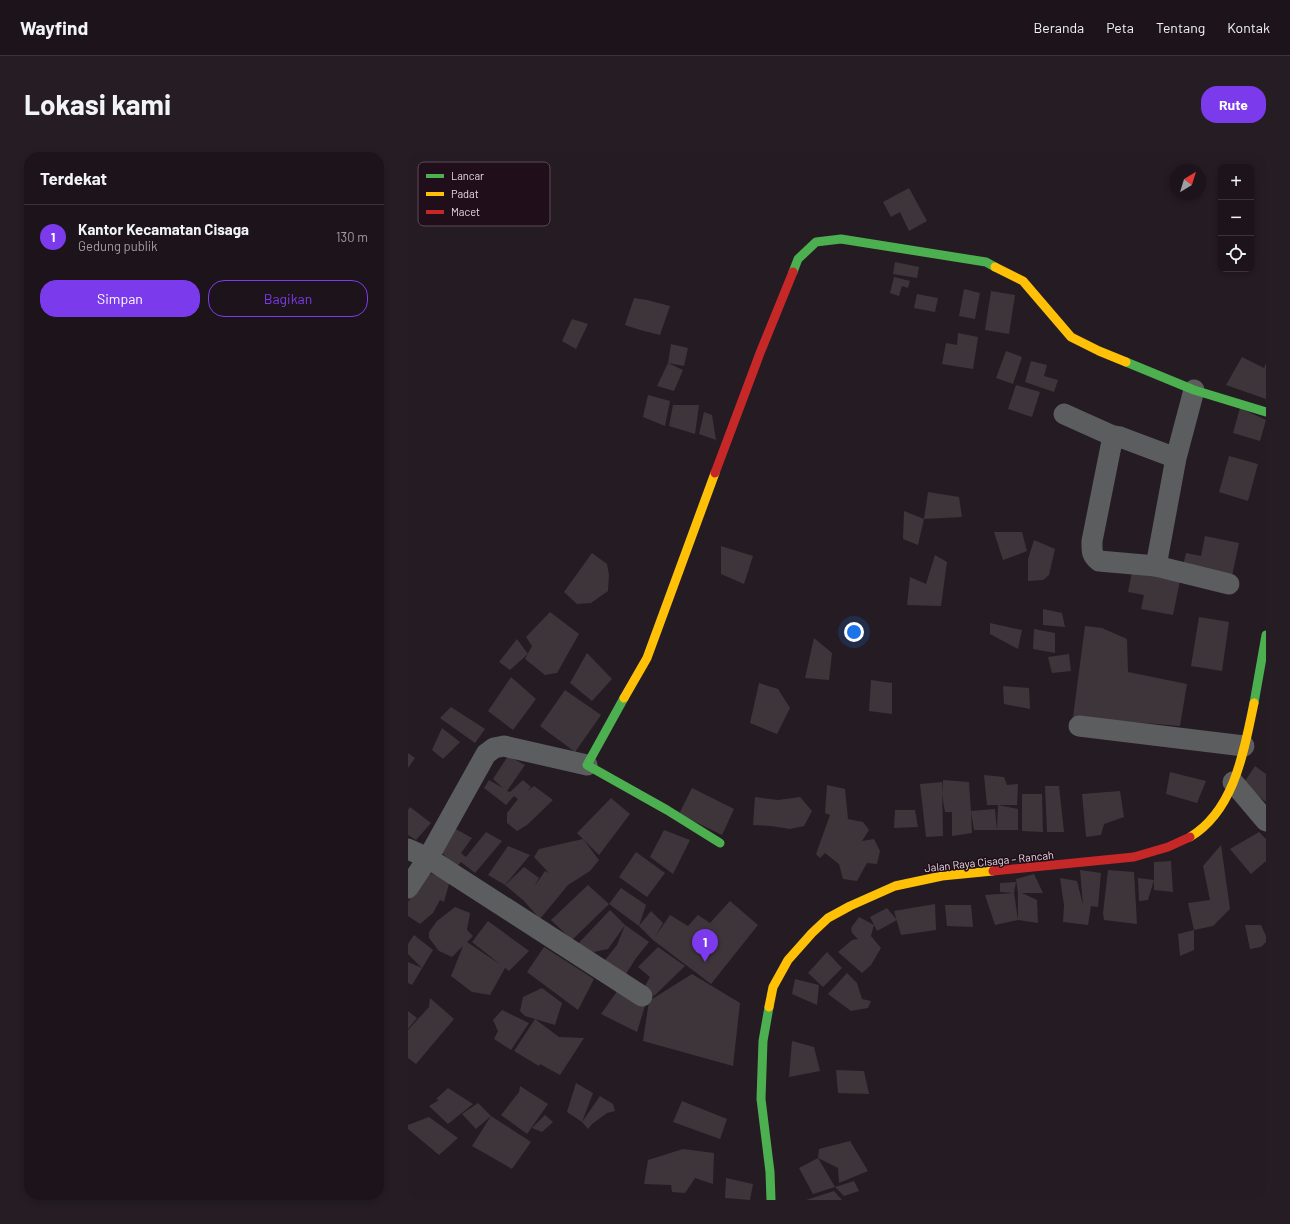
<!DOCTYPE html>
<html lang="id">
<head>
<meta charset="utf-8">
<style>
	:root { --surface:#1c141a; --page:#251d23; --text:#f1f3f6; --muted:#a09ea2; --line:#3a3339; --accent:#7c3aed }
	body { margin:0; font-family:Barlow,sans-serif; background:var(--page); color:var(--text) }
	.controls { position:absolute; right:12px; top:12px; display:grid; overflow:hidden; border-radius:8px; box-shadow:0 2px 6px #0003 }
	.controls button { width:36px; height:36px; display:grid; place-items:center; padding:0; border:0; border-bottom:1px solid var(--line); background:var(--surface); color:var(--text); font:20px sans-serif }
	.compass { position:absolute; left:762px; top:12px; width:36px; height:36px; border-radius:50%; background:var(--surface); box-shadow:0 2px 6px #0003; rotate:38deg }
	.you { position:absolute; left:446px; top:480px; width:14px; height:14px; margin:-10px; border:3px solid #fff; border-radius:50%; background:#1a73e8; box-shadow:0 0 0 6px #1a73e833 }
	.badge { display:grid; place-items:center; width:26px; height:26px; border-radius:50%; background:var(--accent); color:#fff; font-size:13px; font-weight:700 }
	.pin { position:absolute; translate:-50% -33px; filter:drop-shadow(0 1px 2px #0008) }
	.pin::after { content:''; position:absolute; top:21px; width:14px; height:12px; background:inherit; clip-path:polygon(0 0,100% 0,50% 100%) }
	.list { margin:0; padding:0; list-style:none }
	h2 { display:flex; justify-content:space-between; align-items:center; height:52px; margin:0; padding:0 16px; font-size:17px }
	h2 small { font-size:13px; font-weight:400; color:var(--muted) }
	.list li { display:grid; grid-template-columns:26px 1fr auto; gap:12px; align-items:center; box-sizing:border-box; height:64px; padding:0 16px; border-top:1px solid var(--line) }
	.list b { display:block; font-size:15px; white-space:nowrap }
	.list p { margin:0; font-size:13px; white-space:nowrap; color:var(--muted) }
	.list em { font-size:13px; font-style:normal; color:var(--muted) }
	.actions { display:flex; gap:8px; padding:12px 16px }
	.actions a { flex:1; padding:9px 0; border:1px solid var(--accent); border-radius:16px; text-align:center; font-size:14px; color:var(--accent) }
	.actions .main { background:var(--accent); color:#fff }
	.icon { flex:none; width:22px; height:22px; fill:none; stroke:currentColor; stroke-width:2; stroke-linecap:round; stroke-linejoin:round }
	.map { position:relative; flex:none; width:858px; height:1048px; overflow:hidden; border-radius:16px }
	header { display:flex; align-items:center; gap:24px; box-sizing:border-box; height:56px; padding:0 20px; background:var(--surface); border-bottom:1px solid var(--line) }
	header strong { font-size:19px }
	nav { display:flex; gap:22px; margin-inline-start:auto; font-size:14px }
	.intro { display:flex; align-items:center; justify-content:space-between; box-sizing:border-box; height:96px; padding:0 24px }
	h1 { margin:0; font-size:28px }
	.button { padding:10px 18px; border-radius:16px; background:var(--accent); color:#fff; font-size:14px; font-weight:700 }
	main { display:flex; gap:24px; padding:0 24px }
	aside { flex:1; background:var(--surface); border-radius:16px; box-shadow:0 2px 6px #0003 }
	.map>svg:first-child { display:block }
	.building { fill:#3e353b }
	.lines { fill:none; stroke-linecap:round; stroke-linejoin:round }
	.street { stroke:#5b5d5e; stroke-width:21 }
	.fast { stroke:#4caf50; stroke-width:9 }
	.slow { stroke:#ffc107; stroke-width:9 }
	.jam { stroke:#c62828; stroke-width:9 }
	.labels { text-anchor:middle; dominant-baseline:central; stroke-width:3; stroke-linejoin:round; paint-order:stroke }
	.street-label { font-size:11px; fill:#e7dae1; stroke:#200e1a }
	.key { fill:#200e1a; stroke:#5c4b56; stroke-width:1 }
	.key-label { font-size:11px; fill:#e7dae1 }
</style>
</head>
<body>
<header>
<strong>Wayfind</strong>
<nav><a>Beranda</a><a>Peta</a><a>Tentang</a><a>Kontak</a></nav>
</header>
<div class="intro"><h1>Lokasi kami</h1><a class="button">Rute</a></div>
<main>
<aside>
<h2>Terdekat<small></small></h2>
<ul class="list">
<li><span class="badge">1</span><div><b>Kantor Kecamatan Cisaga</b><p>Gedung publik</p></div><em>130 m</em></li>
</ul>
<div class="actions"><a class="main">Simpan</a><a>Bagikan</a></div>
</aside>
<div class="map">
<svg width="858" height="1048" viewBox="0 0 858 1048">
	<rect width="100%" height="100%" fill="#251b22"/>
	<g class="building">
		<polygon points="501,36 519,69 501,79 492,60 483,65 475,50"/>
		<polygon points="487,110 511,115 509,126 485,122"/>
		<polygon points="486,125 502,129 500,136 494,134 491,144 482,141"/>
		<polygon points="556,137 572,141 567,167 551,164"/>
		<polygon points="583,139 607,143 601,182 577,178"/>
		<polygon points="509,142 530,146 527,160 506,156"/>
		<polygon points="226,146 239,148 262,154 252,183 232,178 217,173"/>
		<polygon points="164,167 180,172 168,197 154,189"/>
		<polygon points="550,181 570,185 565,217 534,212 538,191 549,193"/>
		<polygon points="263,192 280,196 276,214 260,211"/>
		<polygon points="598,199 614,205 605,232 588,226"/>
		<polygon points="834,205 856,216 858,211 858,247 818,233"/>
		<polygon points="623,209 639,213 636,224 650,228 646,240 617,230"/>
		<polygon points="260,211 275,218 266,239 249,234"/>
		<polygon points="608,233 632,240 624,265 600,257"/>
		<polygon points="240,243 262,249 257,274 235,265"/>
		<polygon points="265,253 291,253 287,282 261,274"/>
		<polygon points="832,256 858,268 852,289 825,281"/>
		<polygon points="296,260 304,263 308,288 291,282"/>
		<polygon points="821,304 850,312 840,349 811,340"/>
		<polygon points="520,340 551,345 554,365 516,367"/>
		<polygon points="496,359 516,367 510,393 495,387"/>
		<polygon points="586,380 614,380 619,399 595,408"/>
		<polygon points="797,384 831,391 823,429 774,418 778,401 793,404"/>
		<polygon points="626,388 647,397 641,423 635,428 620,429 620,407"/>
		<polygon points="313,394 345,404 336,432 313,422"/>
		<polygon points="184,401 199,412 201,423 200,439 183,451 169,452 156,440"/>
		<polygon points="527,403 539,410 533,454 499,453 502,425 518,432"/>
		<polygon points="724,420 772,429 765,463 733,457 736,443 720,440"/>
		<polygon points="635,457 654,461 657,475 635,473"/>
		<polygon points="142,460 171,482 149,521 137,523 117,507 124,494 118,485"/>
		<polygon points="791,465 821,470 814,519 783,514"/>
		<polygon points="582,471 614,478 610,497 582,482"/>
		<polygon points="677,474 694,476 719,487 720,520 779,532 772,574 665,565"/>
		<polygon points="626,477 647,481 647,501 625,497"/>
		<polygon points="406,486 424,501 421,528 397,526"/>
		<polygon points="109,487 120,502 102,518 91,510"/>
		<polygon points="179,501 204,527 184,549 162,531"/>
		<polygon points="661,502 663,519 644,521 640,505"/>
		<polygon points="103,525 128,547 105,578 80,559"/>
		<polygon points="463,528 484,531 484,562 461,559"/>
		<polygon points="351,531 370,537 382,556 369,582 342,571"/>
		<polygon points="595,534 621,536 622,557 596,552"/>
		<polygon points="157,538 193,563 167,600 132,574"/>
		<polygon points="43,555 77,577 67,591 32,566"/>
		<polygon points="34,576 52,590 35,607 24,598"/>
		<polygon points="0,601 7,606 0,616"/>
		<polygon points="100,604 117,613 99,639 102,640 115,628 123,635 119,639 126,634 145,648 119,673 109,679 99,671 99,661 110,647 106,644 98,653 76,636 81,628 95,636 85,627"/>
		<polygon points="847,614 858,622 858,650 835,632"/>
		<polygon points="762,620 798,629 789,651 758,642"/>
		<polygon points="576,623 596,625 599,633 610,632 609,653 579,653"/>
		<polygon points="535,628 561,630 563,659 587,657 589,678 566,678 563,659 564,681 544,684 544,660 537,660 534,642"/>
		<polygon points="534,630 535,684 518,685 512,632"/>
		<polygon points="419,633 437,637 440,667 455,670 461,678 454,689 466,687 472,699 469,712 459,711 449,729 435,727 431,712 417,701 412,706 408,702 422,663 417,661"/>
		<polygon points="637,634 651,634 656,680 639,680"/>
		<polygon points="284,636 326,657 314,683 271,662"/>
		<polygon points="712,639 716,665 696,672 693,683 678,685 674,642"/>
		<polygon points="614,642 634,642 635,680 614,679"/>
		<polygon points="347,645 370,648 392,645 404,659 396,674 382,677 363,674 345,673"/>
		<polygon points="203,646 222,662 191,703 175,687 191,708 182,719 160,733 132,767 116,749 97,733 116,715 131,726 126,735 137,719 141,721 126,705 131,697 175,687 169,681"/>
		<polygon points="590,653 610,657 610,678 589,678"/>
		<polygon points="2,655 23,671 8,688 0,683 0,658"/>
		<polygon points="487,658 507,658 510,675 486,676"/>
		<polygon points="46,676 64,686 53,701 58,705 78,680 94,689 67,721 53,710 48,715 33,700"/>
		<polygon points="256,678 282,688 265,722 242,705"/>
		<polygon points="851,680 858,687 858,709 843,722 822,697"/>
		<polygon points="813,693 822,757 805,774 786,778 780,751 802,748 795,714"/>
		<polygon points="100,694 122,703 97,733 80,723"/>
		<polygon points="228,700 257,721 239,745 211,725"/>
		<polygon points="763,709 765,740 746,738 746,710"/>
		<polygon points="672,718 693,721 690,755 683,754 680,773 655,770 656,753 652,726 669,729 675,753"/>
		<polygon points="700,718 726,720 729,772 696,768 695,761"/>
		<polygon points="21,721 42,728 36,750 32,748 25,761 12,772 0,764 0,750 10,734"/>
		<polygon points="626,722 635,741 614,741 629,748 630,771 610,768 587,773 577,743 606,741 592,740 592,731 608,730 606,741 610,768 610,741 608,727"/>
		<polygon points="730,726 746,728 740,748 731,749"/>
		<polygon points="180,733 201,752 164,788 143,768"/>
		<polygon points="213,736 238,753 231,774 243,759 255,771 247,785 262,763 280,774 290,763 302,771 322,749 350,773 303,832 245,788 231,774 201,752"/>
		<polygon points="527,752 528,778 493,783 486,759"/>
		<polygon points="537,753 563,753 565,775 539,774"/>
		<polygon points="47,755 62,761 59,778 65,784 59,790 93,813 64,790 80,769 121,799 101,819 97,816 82,843 64,840 43,824 55,794 44,805 31,799 21,786 21,780 29,769"/>
		<polygon points="479,756 489,768 469,779 466,773 463,784 473,796 463,813 454,821 430,800 444,788 450,787 444,781 443,776 451,765 466,773 462,765"/>
		<polygon points="202,758 217,773 241,790 228,806 218,822 197,808 209,793 217,773 200,797 186,800 167,795"/>
		<polygon points="837,773 853,773 858,784 858,790 853,795 842,797"/>
		<polygon points="786,778 786,798 772,804 770,782"/>
		<polygon points="6,783 25,798 4,833 0,831 0,810 14,816 0,802 0,792"/>
		<polygon points="136,795 186,827 170,858 119,820"/>
		<polygon points="250,795 277,814 246,844 237,834 242,825 230,815"/>
		<polygon points="419,800 434,816 415,835 400,821"/>
		<polygon points="439,821 449,831 454,847 463,849 460,856 443,859 420,842"/>
		<polygon points="284,822 332,851 325,914 235,889 241,849"/>
		<polygon points="387,827 411,833 409,853 384,842"/>
		<polygon points="134,836 154,851 147,873 127,867 151,885 176,886 152,923 132,912 131,914 106,899 127,867 117,864 112,859 115,845"/>
		<polygon points="210,838 237,854 229,880 193,862"/>
		<polygon points="22,846 46,867 8,912 0,906 0,878 21,855"/>
		<polygon points="94,858 121,871 103,898 86,887 90,879 85,868"/>
		<polygon points="0,859 9,866 0,877"/>
		<polygon points="384,889 406,895 412,919 381,925"/>
		<polygon points="428,918 456,919 461,942 430,941"/>
		<polygon points="168,931 185,941 174,970 192,944 205,952 207,959 199,961 184,972 180,977 174,970 159,960"/>
		<polygon points="112,934 140,952 119,982 93,963 111,940"/>
		<polygon points="40,936 65,952 40,972 21,954 31,948 28,947"/>
		<polygon points="274,949 319,967 312,987 265,970"/>
		<polygon points="70,951 83,964 68,977 54,962"/>
		<polygon points="137,963 145,970 134,980 124,976"/>
		<polygon points="83,964 123,990 104,1017 64,994"/>
		<polygon points="21,965 50,986 31,1003 0,977 0,973"/>
		<polygon points="442,989 460,1019 431,1031 430,1016 410,1006 427,1035 405,1042 391,1016 410,1006 411,997"/>
		<polygon points="275,997 306,1001 305,1032 287,1026 277,1041 264,1040 263,1033 236,1032 240,1008"/>
		<polygon points="318,1026 345,1032 342,1048 317,1046"/>
		<polygon points="446,1029 451,1039 436,1044 427,1035"/>
		<polygon points="426,1039 434,1048 398,1048"/>
	</g>
	<g class="lines">
		<g class="street">
			<polyline points="656,262 705,284"/>
			<path d="M768,306L712,285L705,284L684,389C684,398 683,403 691,409L748,414L768,306L786,238"/>
			<polyline points="748,414 821,432"/>
			<polyline points="671,574 836,594"/>
			<polyline points="825,630 858,669"/>
			<polyline points="0,697 20,706 234,844"/>
			<polyline points="0,736 20,706 78,602 86,596 96,594 179,613"/>
		</g>
		<g class="fast">
			<polyline points="385,120 390,107 408,90 433,87 578,110 587,115"/>
			<polyline points="718,210 786,238 858,260"/>
			<polyline points="216,546 179,613 259,658 312,691"/>
			<polyline points="846,551 858,483"/>
			<polyline points="361,855 355,889 353,947 362,1020 363,1048"/>
		</g>
		<g class="slow">
			<polyline points="587,115 615,129 663,185 691,199 718,210"/>
			<polyline points="216,546 239,506 307,321"/>
			<path d="M782,685C827,658 836,598 846,551"/>
			<polyline points="361,855 365,835 380,808 404,781 420,766 442,754 487,734 534,724 585,719"/>
		</g>
		<g class="jam">
			<polyline points="307,321 352,201 385,120"/>
			<polyline points="585,719 726,705 760,695 782,685"/>
		</g>
	</g>
	<g class="labels">
		<g class="street-label">
			<text transform="translate(581 709) rotate(-6)">Jalan Raya Cisaga – Rancah</text>
		</g>
	</g>
	<rect x="10" y="10" width="132" height="64" rx="6" class="key"/>
	<rect x="18" y="22" width="18" height="4" fill="#4caf50"/>
	<rect x="18" y="40" width="18" height="4" fill="#ffc107"/>
	<rect x="18" y="58" width="18" height="4" fill="#c62828"/>
	<g class="key-label">
		<text x="43" y="28">Lancar</text>
		<text x="43" y="46">Padat</text>
		<text x="43" y="64">Macet</text>
	</g>
</svg>
<div class="controls">
<button>+</button>
<button>−</button>
<button><svg class="icon" aria-label="locate" viewBox="0 0 24 24"><circle cx="12" cy="12" r="6"/><path d="M12 2v4M12 18v4M2 12h4M18 12h4"/></svg></button>
</div>
<svg class="compass" viewBox="-18 -18 36 36"><path d="M0-13l5 13h-10z" fill="#e53935"/><path d="M0 13l5-13h-10z" fill="#a09ea2"/></svg>
<div class="you"></div>
<div class="pin badge" style="left:297px;top:810px">1</div>
</div>
</main>
</body>
</html>
